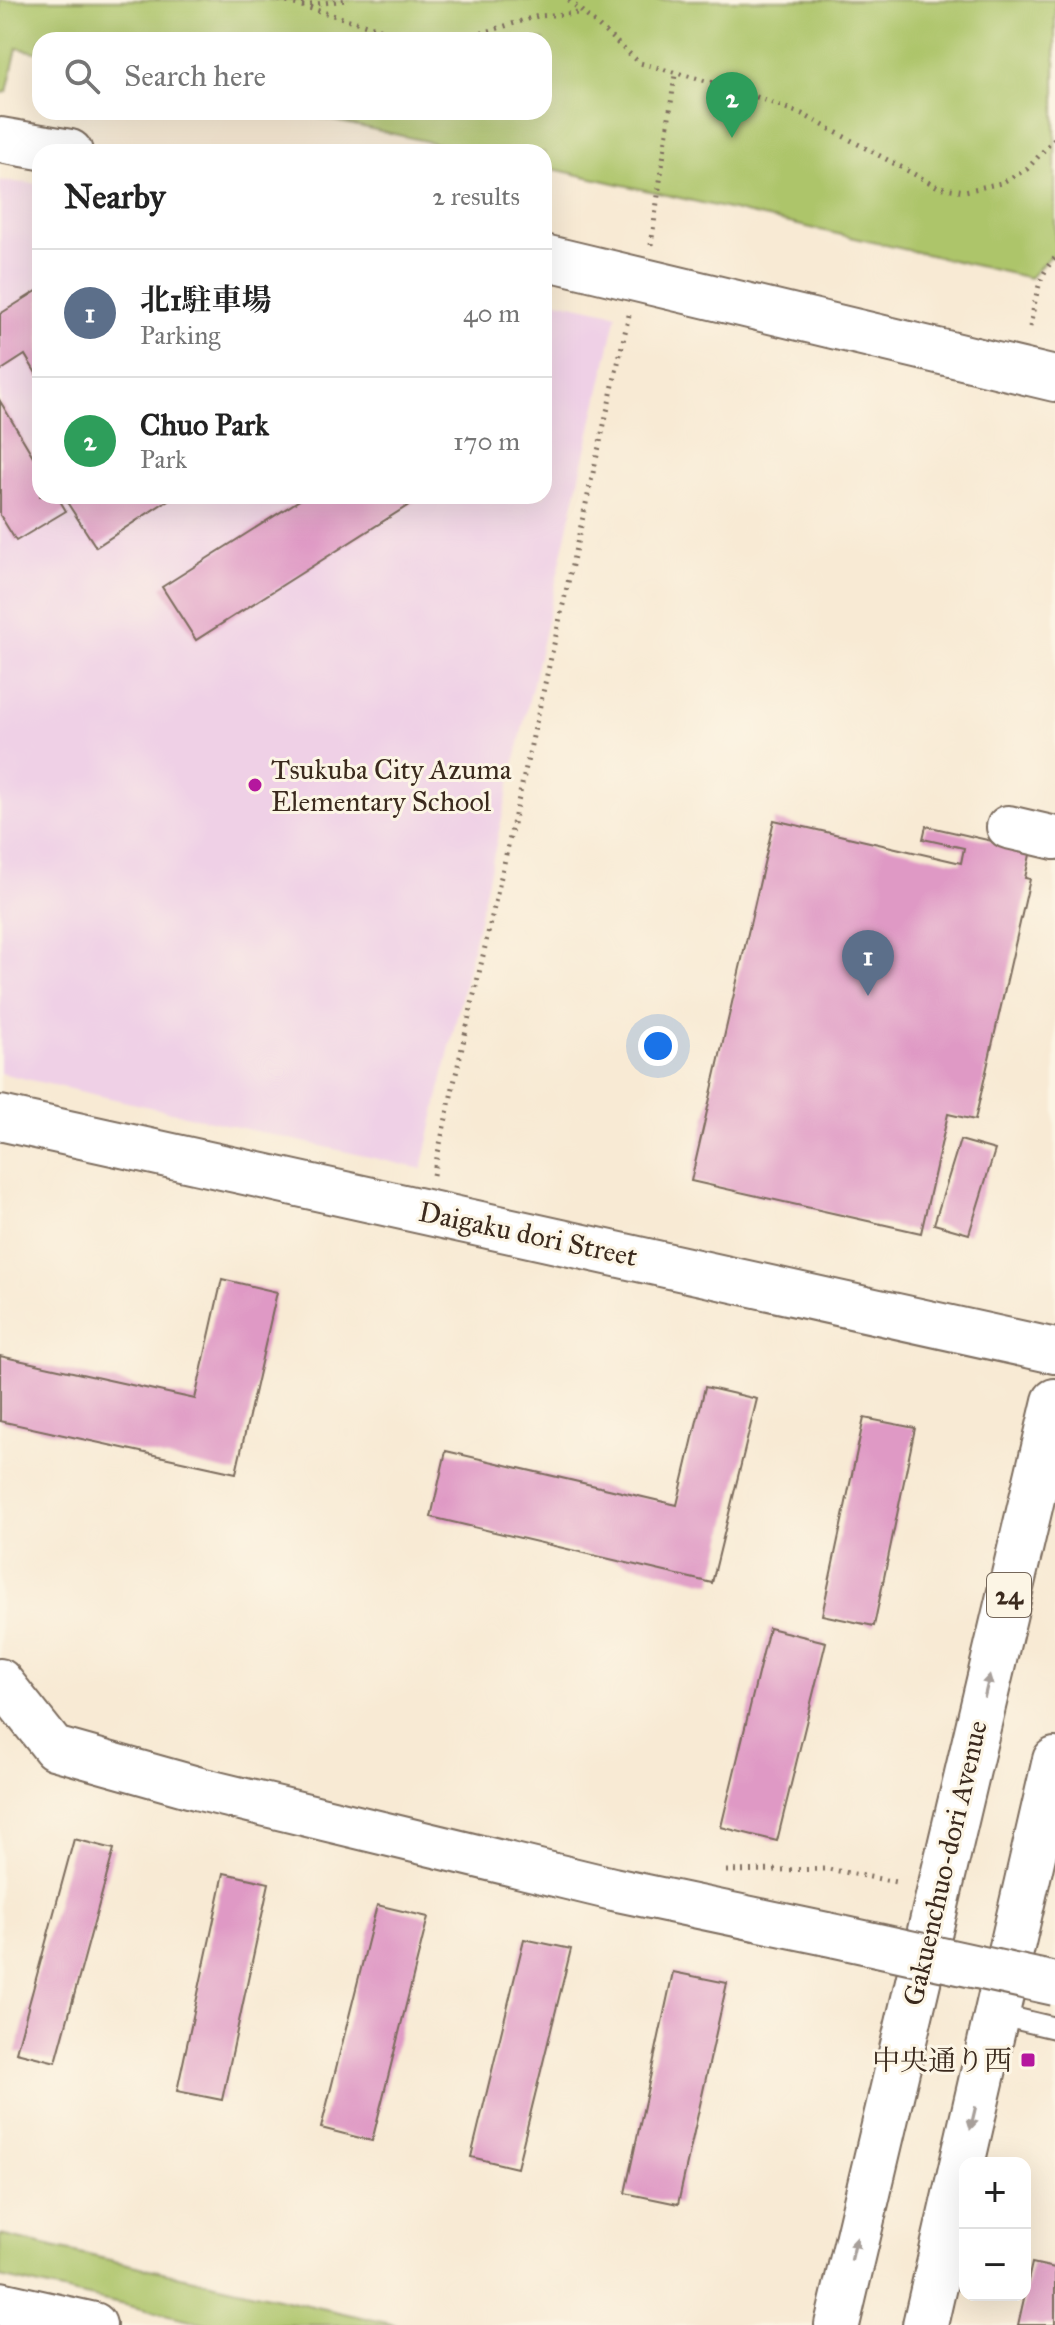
<!DOCTYPE html>
<html lang="en">
<head>
<meta charset="utf-8">
<style>
	:root { --surface:#fff; --page:#f2f2f2; --text:#222; --muted:#767676; --line:#e0e0e0; --accent:#db2777 }
	body { margin:0; font-family:"IM FELL Great Primer","Noto Serif JP",serif; background:var(--page); color:var(--text) }
	.controls { position:absolute; right:24px; bottom:24px; display:grid; overflow:hidden; border-radius:16px; box-shadow:0 8px 32px #0002 }
	.controls button { width:72px; height:72px; display:grid; place-items:center; padding:0; border:0; border-bottom:2px solid var(--line); background:var(--surface); color:var(--text); font:40px sans-serif }
	.you { position:absolute; left:658px; top:1046px; width:28px; height:28px; margin:-20px; border:6px solid #fff; border-radius:50%; background:#1a73e8; box-shadow:0 0 0 12px #1a73e833 }
	.badge { display:grid; place-items:center; width:52px; height:52px; border-radius:50%; background:var(--accent); color:#fff; font-size:26px; font-weight:700 }
	.pin { position:absolute; translate:-50% -66px; filter:drop-shadow(0 2px 4px #0008) }
	.pin::after { content:''; position:absolute; top:42px; width:28px; height:24px; background:inherit; clip-path:polygon(0 0,100% 0,50% 100%) }
	.list { margin:0; padding:0; list-style:none }
	h2 { display:flex; justify-content:space-between; align-items:center; height:104px; margin:0; padding:0 32px; font-size:34px }
	h2 small { font-size:26px; font-weight:400; color:var(--muted) }
	.list li { display:grid; grid-template-columns:52px 1fr auto; gap:24px; align-items:center; box-sizing:border-box; height:128px; padding:0 32px; border-top:2px solid var(--line) }
	.list b { display:block; font-size:30px; white-space:nowrap }
	.list p { margin:0; font-size:26px; white-space:nowrap; color:var(--muted) }
	.list em { font-size:26px; font-style:normal; color:var(--muted) }
	.icon { flex:none; width:44px; height:44px; fill:none; stroke:currentColor; stroke-width:2; stroke-linecap:round; stroke-linejoin:round }
	.map { position:relative; flex:none; width:1055px; height:2325px; overflow:hidden }
	.search { position:absolute; background:var(--surface); box-shadow:0 8px 32px #0002; left:32px; top:32px; width:520px; height:88px; display:flex; align-items:center; gap:20px; box-sizing:border-box; padding:0 28px; border-radius:24px; color:var(--muted); font-size:30px }
	.panel { position:absolute; background:var(--surface); box-shadow:0 8px 32px #0002; left:32px; top:144px; width:520px; height:360px; border-radius:24px }
	.map>svg:first-child { display:block }
	.built { fill:#efd0e6 }
	.green { fill:#adc56a; stroke:#747844; stroke-width:2 }
	.building { fill:#df99c5 }
	.lines { fill:none; stroke-linecap:round; stroke-linejoin:round }
	.lane-casing { stroke:#7d6d5e; stroke-width:24 }
	.street-casing { stroke:#7d6d5e; stroke-width:46 }
	.secondary-casing { stroke:#7d6d5e; stroke-width:48 }
	.primary-casing { stroke:#7d6d5e; stroke-width:48 }
	.highway-casing { stroke:#7d6d5e; stroke-width:48 }
	.path { stroke:#7d6d5e; stroke-width:5; stroke-dasharray:2 6; stroke-linecap:butt }
	.lane { stroke:#fff; stroke-width:20 }
	.street { stroke:#fff; stroke-width:42 }
	.secondary { stroke:#fff; stroke-width:44 }
	.primary { stroke:#fff; stroke-width:44 }
	.highway { stroke:#fff; stroke-width:44 }
	.street-bridge-casing { stroke:#7d6d5e; stroke-width:46; stroke-linecap:butt }
	.street-bridge { stroke:#fff; stroke-width:42 }
	.oneway { fill:#a79f9a }
	.poi-dot { fill:#b5179e; stroke:#fcf5e5; stroke-width:3 }
	.labels { text-anchor:middle; dominant-baseline:central; stroke-width:6; stroke-linejoin:round; paint-order:stroke }
	.shield { fill:#fcf5e5; stroke:#75675a; stroke-width:2 }
	.shield-label { font-size:26px; font-weight:bold; fill:#3b2a1e }
	.poi-label { font-size:28px; fill:#3b2a1e; stroke:#fcf5e5; text-anchor:start }
	.street-label { font-size:28px; fill:#3b2a1e; stroke:#fcf5e5 }
</style>
</head>
<body>
<div class="map">
<svg width="1055" height="2325" viewBox="0 0 1055 2325">
	<rect width="100%" height="100%" fill="#fcf5e5"/>
	<filter id="ink" filterUnits="userSpaceOnUse"><feTurbulence type="fractalNoise" baseFrequency=".0125" numOctaves="2"/><feDisplacementMap in="SourceGraphic" scale="16" xChannelSelector="R" yChannelSelector="G"/><feConvolveMatrix kernelMatrix="1 2 1 2 8 2 1 2 1" color-interpolation-filters="sRGB"/></filter>
	<filter id="wash" filterUnits="userSpaceOnUse"><feTurbulence type="fractalNoise" baseFrequency=".006" numOctaves="4" result="noise"/><feDisplacementMap in="SourceGraphic" scale="32" xChannelSelector="R" yChannelSelector="G"/><feGaussianBlur stdDeviation="1.8" result="paint"/><feColorMatrix in="noise" values="0 0 0 0 0 0 0 0 0 0 0 0 0 0 0 0 0 1.4 0 .05"/><feComposite in="paint" operator="in"/></filter>
	<g filter="url(#wash)">
		<rect width="100%" height="100%" fill="#f8ead4"/>
		<polygon class="built" points="0,181 40,184 40,496 544,496 544,298 617,314 422,1169 0,1073"/>
		<g class="green">
			<polygon points="0,0 1055,0 1055,257 1050,256 1030,278 544,167 544,152 475,152 295,112 544,112 544,40 40,40 40,53 17,48 7,92 0,93"/>
			<polygon points="0,2235 396,2325 213,2325 0,2277"/>
		</g>
		<g id="blocks">
			<g class="building">
				<polygon points="40,289 40,380 25,355 0,371 0,314"/>
				<polygon points="0,401 40,468 40,496 57,496 66,511 16,541 0,515"/>
				<polygon points="63,496 169,496 171,498 96,547"/>
				<polygon points="306,496 423,496 196,640 162,587"/>
				<polygon points="774,820 961,863 964,848 923,839 926,826 1031,850 1025,878 1030,879 975,1120 948,1114 921,1233 691,1181"/>
				<polygon points="960,1140 995,1150 969,1234 934,1224"/>
				<polygon points="222,1279 277,1292 236,1473 0,1421 0,1356 195,1399"/>
				<polygon points="705,1387 757,1399 712,1583 431,1517 446,1451 677,1505"/>
				<polygon points="864,1418 915,1428 874,1626 822,1615"/>
				<polygon points="769,1628 826,1642 777,1841 721,1827"/>
				<polygon points="74,1839 114,1849 56,2062 16,2052"/>
				<polygon points="224,1873 269,1883 222,2100 177,2091"/>
				<polygon points="377,1905 428,1917 372,2141 321,2128"/>
				<polygon points="524,1939 571,1949 517,2168 471,2157"/>
				<polygon points="673,1972 727,1983 678,2204 625,2193"/>
				<polygon points="1032,2263 1055,2268 1055,2325 1018,2325"/>
			</g>
		</g>
	</g>
	<g filter="url(#ink)">
		<use href="#blocks" fill-opacity="0" stroke="#7d6d5e" stroke-width="2"/>
		<g class="lines">
			<defs>
				<polyline id="lane" points="996,2014 1055,2028"/>
				<g id="street">
					<polyline points="1008,827 1055,838"/>
					<polyline points="0,1680 54,1748 200,1789 613,1889 827,1934"/>
				</g>
				<g id="secondary">
					<polyline points="0,140 70,152"/>
					<polyline points="544,257 1055,379"/>
					<polyline points="0,1118 1055,1351"/>
				</g>
				<g id="primary">
					<polyline points="837,2325 1055,1401"/>
					<polyline points="925,2325 1055,1760"/>
				</g>
				<polyline id="highway" points="0,2304 94,2325"/>
			</defs>
			<use href="#lane" class="lane-casing"/>
			<use href="#street" class="street-casing"/>
			<use href="#secondary" class="secondary-casing"/>
			<use href="#primary" class="primary-casing"/>
			<use href="#highway" class="highway-casing"/>
			<g class="path">
				<polyline points="279,0 302,6 345,0"/>
				<polyline points="569,0 640,63 732,88 802,114 938,187 965,191 1001,183 1027,169 1055,138"/>
				<polyline points="302,6 404,36 479,34 538,16 580,13"/>
				<polyline points="651,245 675,75"/>
				<path d="M1030,327C1035,303 1037,276 1055,258"/>
				<polyline points="433,1175 629,315"/>
				<polyline points="726,1871 828,1869 896,1882"/>
			</g>
			<use href="#lane" class="lane"/>
			<use href="#street" class="street"/>
			<use href="#secondary" class="secondary"/>
			<use href="#primary" class="primary"/>
			<use href="#highway" class="highway"/>
			<defs>
				<polyline id="street-bridge" points="827,1934 1055,1984"/>
			</defs>
			<use href="#street-bridge" class="street-bridge-casing"/>
			<use href="#street-bridge" class="street-bridge"/>
		</g>
		<defs><path id="oneway-solid" d="M-6-.8H1V-3.2L6.5 0L1 3.2V.8H-6Z" transform="scale(2)"/></defs>
		<g class="oneway">
			<use href="#oneway-solid" transform="translate(987 1686) rotate(-77)"/>
			<use href="#oneway-solid" transform="translate(973 2118) rotate(103)"/>
			<use href="#oneway-solid" transform="translate(854 2249) rotate(-77)"/>
		</g>
	</g>
	<g class="poi-dot">
		<circle cx="255" cy="785" r="8"/>
		<rect x="1020" y="2052" width="16" height="16" rx="4"/>
	</g>
	<g class="labels">
		<rect class="shield" x="987" y="1573" width="44" height="44" rx="6"/>
		<g class="shield-label">
			<text x="1009" y="1595">24</text>
		</g>
		<g class="poi-label">
			<text x="271" y="769">Tsukuba City Azuma<tspan x="271" dy="32">Elementary School</tspan></text>
			<text x="1012" y="2060" text-anchor="end">中央通り西</text>
		</g>
		<g class="street-label">
			<text transform="translate(528 1234) rotate(12)">Daigaku dori Street</text>
			<text transform="translate(945 1863) rotate(-77)">Gakuenchuo-dori Avenue</text>
		</g>
	</g>
</svg>
<div class="controls">
<button>+</button>
<button>−</button>
</div>
<div class="you"></div>
<div class="pin badge" style="left:868px;top:996px;background:#5c6f8a">1</div>
<div class="pin badge" style="left:732px;top:138px;background:#2e9e5b">2</div>
<div class="search"><svg class="icon" aria-label="search" viewBox="0 0 24 24"><circle cx="10" cy="10" r="6"/><path d="M15 15l6 6"/></svg>Search here</div>
<section class="panel">
<h2>Nearby<small>2 results</small></h2>
<ul class="list">
<li><span class="badge" style="background:#5c6f8a">1</span><div><b>北1駐車場</b><p>Parking</p></div><em>40 m</em></li>
<li><span class="badge" style="background:#2e9e5b">2</span><div><b>Chuo Park</b><p>Park</p></div><em>170 m</em></li>
</ul>
</section>
</div>
</body>
</html>
